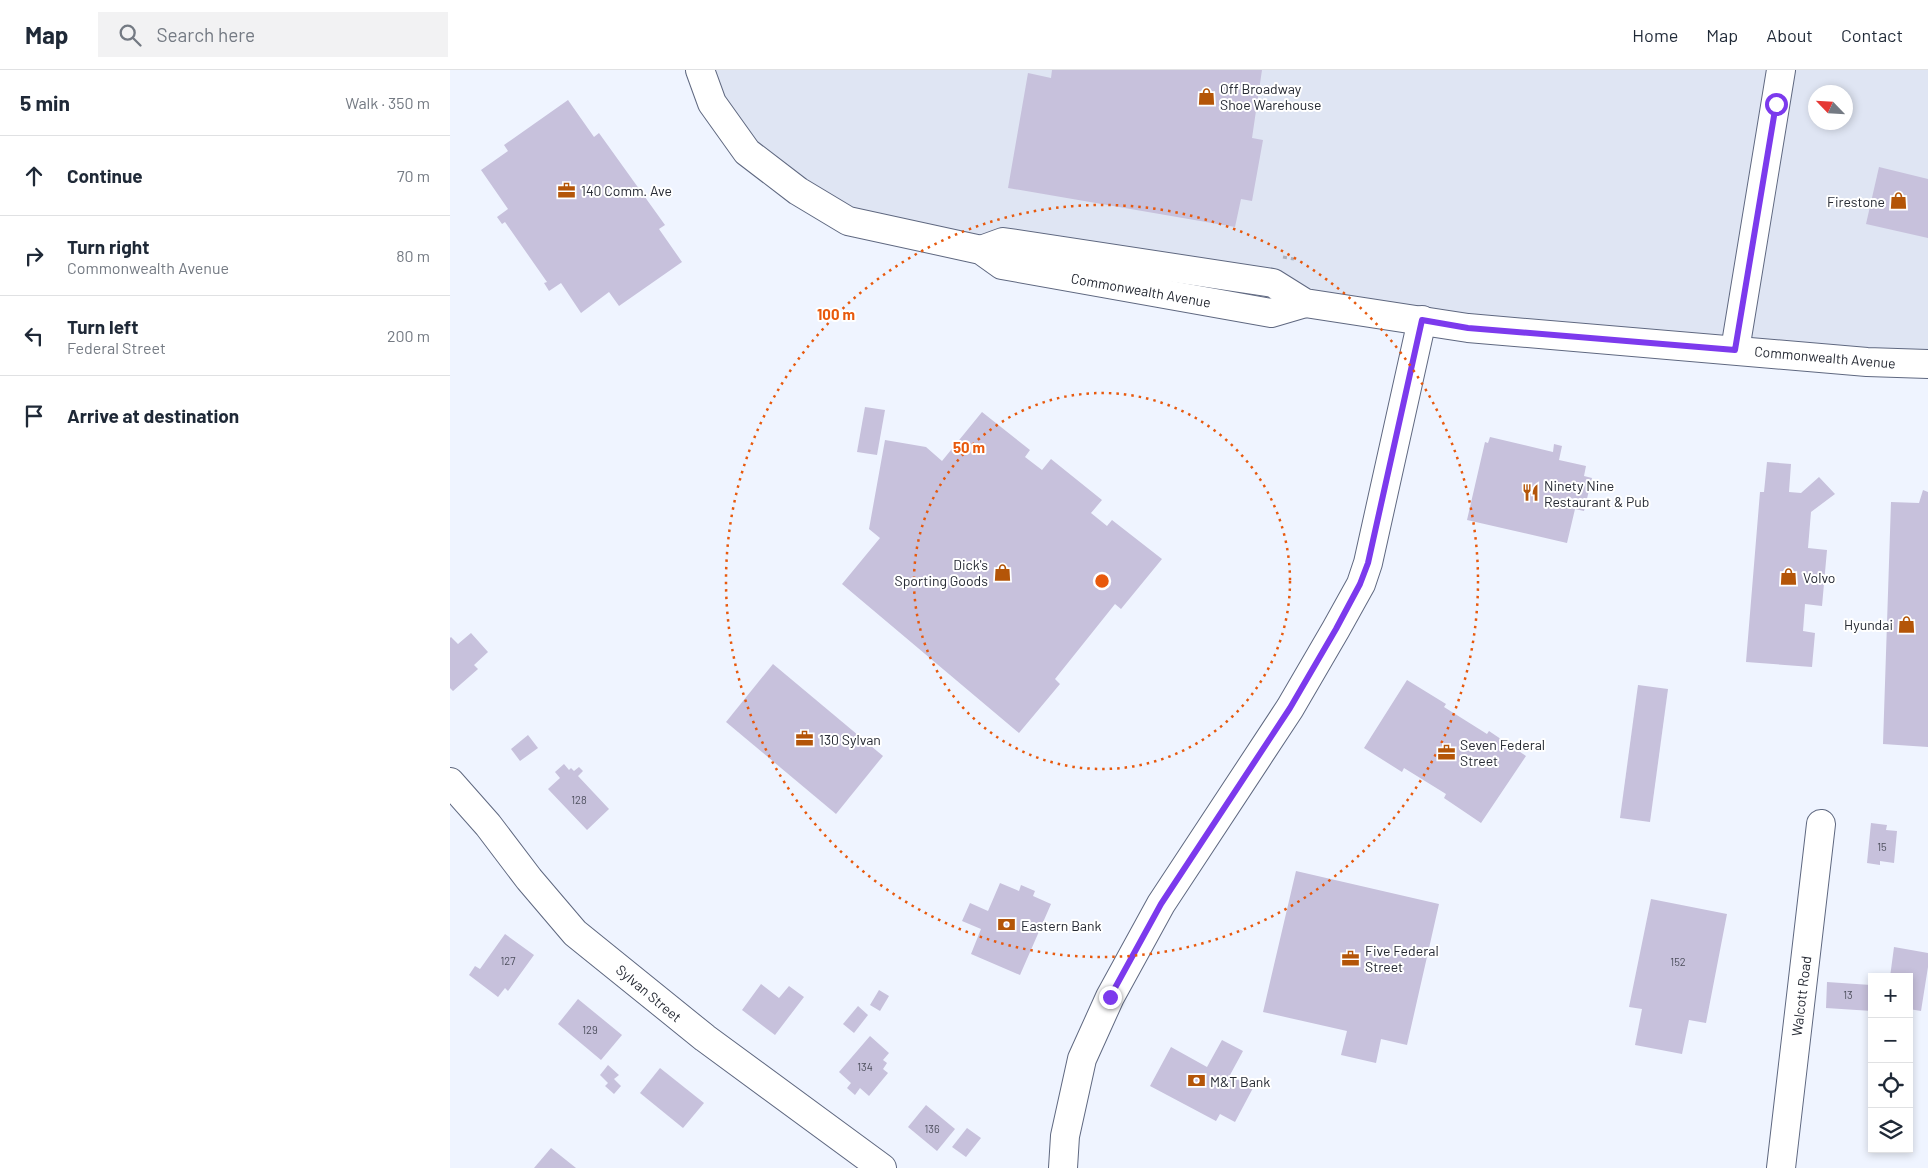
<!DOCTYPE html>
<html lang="en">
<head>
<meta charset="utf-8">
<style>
	:root { --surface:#fff; --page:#f2f2f3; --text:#1f2937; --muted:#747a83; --line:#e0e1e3 }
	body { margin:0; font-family:Barlow,sans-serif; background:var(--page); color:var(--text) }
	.controls { position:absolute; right:15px; bottom:15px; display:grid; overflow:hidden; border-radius:0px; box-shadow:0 2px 8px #0003 }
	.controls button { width:45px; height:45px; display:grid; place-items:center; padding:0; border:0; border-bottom:1px solid var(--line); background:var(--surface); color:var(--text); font:25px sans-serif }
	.compass { position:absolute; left:1358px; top:15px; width:45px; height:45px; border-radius:50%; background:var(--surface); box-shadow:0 2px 8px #0003; rotate:295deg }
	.stop { position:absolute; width:15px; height:15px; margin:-11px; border:4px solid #7c3aed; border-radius:50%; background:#fff }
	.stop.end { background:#7c3aed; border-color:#fff; box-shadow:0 1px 5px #0008 }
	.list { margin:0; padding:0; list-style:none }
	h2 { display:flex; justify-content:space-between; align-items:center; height:65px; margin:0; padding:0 20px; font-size:21px }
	h2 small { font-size:16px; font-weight:400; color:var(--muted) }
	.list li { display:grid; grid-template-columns:32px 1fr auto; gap:15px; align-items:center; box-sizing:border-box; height:80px; padding:0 20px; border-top:1px solid var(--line) }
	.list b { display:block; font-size:19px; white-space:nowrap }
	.list p { margin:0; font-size:16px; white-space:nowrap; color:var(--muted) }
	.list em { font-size:16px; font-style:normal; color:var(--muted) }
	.icon { flex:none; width:28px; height:28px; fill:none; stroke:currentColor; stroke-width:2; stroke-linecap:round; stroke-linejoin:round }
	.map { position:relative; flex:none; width:1478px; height:1098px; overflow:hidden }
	header { display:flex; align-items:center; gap:30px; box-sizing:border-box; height:70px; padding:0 25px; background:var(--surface); border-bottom:1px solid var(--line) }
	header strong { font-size:24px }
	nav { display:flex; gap:28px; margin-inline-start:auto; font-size:18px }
	.search { width:350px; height:45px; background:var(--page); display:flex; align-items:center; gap:12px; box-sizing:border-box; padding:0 18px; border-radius:0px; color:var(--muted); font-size:19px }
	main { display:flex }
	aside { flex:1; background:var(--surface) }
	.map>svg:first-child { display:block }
	.built { fill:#dfe5f3; fill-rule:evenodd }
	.building { fill:#c7c1dc }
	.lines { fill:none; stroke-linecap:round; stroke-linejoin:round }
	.minor-casing { stroke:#5f6880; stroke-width:30 }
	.major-casing { stroke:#5f6880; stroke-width:30 }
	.path { stroke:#acb0bb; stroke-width:3; stroke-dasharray:4 4; stroke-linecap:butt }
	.minor { stroke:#fff; stroke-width:28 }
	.major { stroke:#fff; stroke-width:28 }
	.route { stroke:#7c3aed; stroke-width:6 }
	.ring { fill:none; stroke:#e8590c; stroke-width:2.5; stroke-dasharray:2.5 5 }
	.labels { text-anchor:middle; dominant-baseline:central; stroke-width:4; stroke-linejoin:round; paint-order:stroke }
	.number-label { font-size:11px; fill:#4e505e }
	.poi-label { font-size:14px; fill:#262a34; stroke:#fff; text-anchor:start }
	.street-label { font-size:14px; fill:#262a34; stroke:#fff }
	.centre { fill:#e8590c; stroke:#fff; stroke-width:2.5 }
	.ring-label { font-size:15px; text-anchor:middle; font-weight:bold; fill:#e8590c; stroke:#fff; stroke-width:4; stroke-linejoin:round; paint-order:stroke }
</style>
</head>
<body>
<header>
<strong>Map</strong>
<div class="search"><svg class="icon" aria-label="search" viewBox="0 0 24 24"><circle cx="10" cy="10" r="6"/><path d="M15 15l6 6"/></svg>Search here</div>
<nav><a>Home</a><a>Map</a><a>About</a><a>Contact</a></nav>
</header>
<main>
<aside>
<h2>5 min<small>Walk · 350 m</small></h2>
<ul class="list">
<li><svg class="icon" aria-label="ahead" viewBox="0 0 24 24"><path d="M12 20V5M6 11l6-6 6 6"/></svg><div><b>Continue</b></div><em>70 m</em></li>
<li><svg class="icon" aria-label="right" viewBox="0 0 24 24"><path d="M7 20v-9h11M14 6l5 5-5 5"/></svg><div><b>Turn right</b><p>Commonwealth Avenue</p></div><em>80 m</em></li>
<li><svg class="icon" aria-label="left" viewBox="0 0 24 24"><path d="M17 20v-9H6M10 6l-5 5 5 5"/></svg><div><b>Turn left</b><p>Federal Street</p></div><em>200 m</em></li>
<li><svg class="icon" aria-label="arrive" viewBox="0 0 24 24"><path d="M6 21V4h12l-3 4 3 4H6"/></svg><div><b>Arrive at destination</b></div></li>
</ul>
</aside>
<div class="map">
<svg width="1478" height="1098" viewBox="0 0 1478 1098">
	<rect width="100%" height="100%" fill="#eff4ff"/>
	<path class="built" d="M250,0H1478V294L1018,258L666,192L398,151L297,82ZM1366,22H1396V52H1366Z"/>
	<g class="building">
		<polygon points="602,0 812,0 802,68 813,70 802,131 791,129 785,157 558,118 578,3 601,8"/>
		<polygon points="118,30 144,67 149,63 215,155 209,159 232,192 169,236 159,222 131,243 111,213 99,221 94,213 97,212 55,152 52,154 47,147 58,139 31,100 58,81 54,75"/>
		<polygon points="1429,97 1478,109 1478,168 1416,154"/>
		<polygon points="415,337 435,340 427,385 407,382"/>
		<polygon points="532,342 580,380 575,387 592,400 601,389 652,430 641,443 657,456 662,450 712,489 671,539 665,534 605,609 610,614 569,663 392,514 430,468 419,459 435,370 476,377 492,391"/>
		<polygon points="1040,367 1103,382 1104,374 1112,376 1109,390 1136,396 1134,406 1142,408 1134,441 1125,439 1117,473 1017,450 1035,372 1038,373"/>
		<polygon points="1317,392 1341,394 1339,422 1351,423 1369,407 1385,424 1361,442 1358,478 1377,480 1372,536 1355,534 1353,561 1365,563 1362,597 1296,592 1310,422 1314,422"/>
		<polygon points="1473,420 1478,422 1478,677 1433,674 1441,432 1469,433"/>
		<polygon points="21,563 38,582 24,595 28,599 3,621 0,618 0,568 1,567 8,574"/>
		<polygon points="323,594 433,686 386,744 276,652"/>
		<polygon points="957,610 996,634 994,637 1037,664 1039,661 1076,686 1031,753 994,728 996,724 954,698 952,702 914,678"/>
		<polygon points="1188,615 1218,619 1200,752 1170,748"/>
		<polygon points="78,665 88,678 70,691 61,679"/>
		<polygon points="114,694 119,700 121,698 124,701 129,697 133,701 128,706 159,739 137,760 98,719 110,708 105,702"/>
		<polygon points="1421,753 1437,755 1436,760 1447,761 1444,793 1430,791 1430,795 1417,793"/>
		<polygon points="846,801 989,834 957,975 931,969 926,993 891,985 897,961 813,942"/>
		<polygon points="550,813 569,821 571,815 585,821 583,826 601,834 570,905 521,884 531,859 512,851 520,833 538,841"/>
		<polygon points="1201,829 1277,844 1256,953 1239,950 1232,984 1185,975 1192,939 1179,937"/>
		<polygon points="55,864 84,885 58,921 55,918 48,927 19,905 25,896 30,899"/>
		<polygon points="1444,877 1478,883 1478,897 1471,941 1459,939 1459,907 1440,907"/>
		<polygon points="1377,912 1421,915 1419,933 1422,933 1422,941 1376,938"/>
		<polygon points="311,914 329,928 339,916 354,927 325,965 292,940"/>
		<polygon points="429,920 439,926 430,941 420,935"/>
		<polygon points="128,929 172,965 151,990 108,954"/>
		<polygon points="408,936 418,945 404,963 393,954"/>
		<polygon points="420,966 439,983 433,990 437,993 433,999 438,1003 419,1026 410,1018 405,1025 397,1018 401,1013 389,1002"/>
		<polygon points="772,970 793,981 780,1005 803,1018 785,1052 770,1044 766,1051 700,1016 721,977 757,997"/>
		<polygon points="158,995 169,1005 164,1009 171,1016 164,1024 155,1016 158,1013 150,1005"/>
		<polygon points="210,998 254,1033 233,1058 190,1023"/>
		<polygon points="476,1035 505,1059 487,1081 458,1057"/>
		<polygon points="517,1058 531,1068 516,1087 502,1077"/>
		<polygon points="101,1078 126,1098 84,1098"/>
	</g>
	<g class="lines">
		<defs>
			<g id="minor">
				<polyline points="250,0 262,33 297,82 348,121 398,151 531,180 552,195 821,243 855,233"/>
				<polyline points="531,180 553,172 823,213 855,233 1018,258 1417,292 1478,294"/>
				<polyline points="1285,280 1331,0"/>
				<polyline points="613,1098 615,1066 632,989 660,927 711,834 840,638 886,559 911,514 918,493 972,250"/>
				<polyline points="1331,1098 1371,754"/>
			</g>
			<polyline id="major" points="0,712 38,755 79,809 125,863 255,968 432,1098"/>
		</defs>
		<use href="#minor" class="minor-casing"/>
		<use href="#major" class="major-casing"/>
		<polyline class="path" points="833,187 844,189"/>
		<use href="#minor" class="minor"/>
		<use href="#major" class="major"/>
	</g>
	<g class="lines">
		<polyline class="route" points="660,927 711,834 840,638 886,559 910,514 918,493 972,250 1018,258 1285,280 1326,34"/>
	</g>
	<g class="ring">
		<circle cx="652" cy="511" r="188"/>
		<circle cx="652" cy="511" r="376"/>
	</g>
	<defs>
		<symbol id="shop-bare" viewBox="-9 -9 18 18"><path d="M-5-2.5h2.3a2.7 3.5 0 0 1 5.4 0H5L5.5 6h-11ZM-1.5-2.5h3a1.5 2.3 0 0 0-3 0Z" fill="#b45508" stroke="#fff" stroke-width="2.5" paint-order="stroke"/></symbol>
		<symbol id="office-bare" viewBox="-9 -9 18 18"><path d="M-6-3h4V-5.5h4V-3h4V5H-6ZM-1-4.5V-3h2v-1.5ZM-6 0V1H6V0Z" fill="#b45508" stroke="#fff" stroke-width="2.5" paint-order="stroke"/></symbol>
		<symbol id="restaurant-bare" viewBox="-9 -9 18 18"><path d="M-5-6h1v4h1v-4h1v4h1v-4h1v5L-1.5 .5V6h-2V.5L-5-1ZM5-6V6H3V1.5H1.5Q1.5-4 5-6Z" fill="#b45508" stroke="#fff" stroke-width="2.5" paint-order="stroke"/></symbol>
		<symbol id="bank-bare" viewBox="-9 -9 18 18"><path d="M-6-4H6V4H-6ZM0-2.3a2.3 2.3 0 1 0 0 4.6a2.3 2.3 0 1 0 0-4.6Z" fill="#b45508" stroke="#fff" stroke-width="2.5" paint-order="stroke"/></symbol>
	</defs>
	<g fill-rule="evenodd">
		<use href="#shop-bare" x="744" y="14" width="25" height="25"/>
		<use href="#office-bare" x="104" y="108" width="25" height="25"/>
		<use href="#shop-bare" x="1436" y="118" width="25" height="25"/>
		<use href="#restaurant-bare" x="1068" y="410" width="25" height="25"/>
		<use href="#shop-bare" x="540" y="490" width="25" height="25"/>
		<use href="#shop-bare" x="1326" y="494" width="25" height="25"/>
		<use href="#shop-bare" x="1444" y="542" width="25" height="25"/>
		<use href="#office-bare" x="342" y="656" width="25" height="25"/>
		<use href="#office-bare" x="984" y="670" width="25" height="25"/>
		<use href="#bank-bare" x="544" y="842" width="25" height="25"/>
		<use href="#office-bare" x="888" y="876" width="25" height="25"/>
		<use href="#bank-bare" x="734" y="998" width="25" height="25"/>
	</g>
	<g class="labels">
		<g class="number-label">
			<text x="129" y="729">128</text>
			<text x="1432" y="776">15</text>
			<text x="58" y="890">127</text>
			<text x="1228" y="891">152</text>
			<text x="1398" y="924">13</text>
			<text x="140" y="959">129</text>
			<text x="415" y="996">134</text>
			<text x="482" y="1058">136</text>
		</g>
		<g class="poi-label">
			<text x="770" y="18">Off Broadway<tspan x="770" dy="16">Shoe Warehouse</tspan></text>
			<text x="131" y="120">140 Comm. Ave</text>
			<text x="1435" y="131" text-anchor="end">Firestone</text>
			<text x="1094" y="415">Ninety Nine<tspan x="1094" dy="16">Restaurant &amp; Pub</tspan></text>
			<text x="538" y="494" text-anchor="end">Dick's<tspan x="538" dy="16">Sporting Goods</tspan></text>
			<text x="1353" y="507">Volvo</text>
			<text x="1443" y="554" text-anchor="end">Hyundai</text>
			<text x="369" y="669">130 Sylvan</text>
			<text x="1010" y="674">Seven Federal<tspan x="1010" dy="16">Street</tspan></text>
			<text x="571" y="855">Eastern Bank</text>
			<text x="915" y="880">Five Federal<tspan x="915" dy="16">Street</tspan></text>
			<text x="760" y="1011">M&amp;T Bank</text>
		</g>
		<g class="street-label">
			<text transform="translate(691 220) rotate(10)">Commonwealth Avenue</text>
			<text transform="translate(1375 287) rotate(5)">Commonwealth Avenue</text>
			<text transform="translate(199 923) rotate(40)">Sylvan Street</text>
			<text transform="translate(1351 926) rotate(-83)">Walcott Road</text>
		</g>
	</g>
	<circle cx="652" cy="511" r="8" class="centre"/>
	<g class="ring-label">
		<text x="386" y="250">100 m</text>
		<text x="519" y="383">50 m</text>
	</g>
</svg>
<div class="controls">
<button>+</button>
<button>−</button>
<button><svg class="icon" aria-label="locate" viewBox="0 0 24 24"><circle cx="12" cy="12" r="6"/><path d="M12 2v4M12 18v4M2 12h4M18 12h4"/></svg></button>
<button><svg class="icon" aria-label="layers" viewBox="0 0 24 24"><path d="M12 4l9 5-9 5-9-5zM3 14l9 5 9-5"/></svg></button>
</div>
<svg class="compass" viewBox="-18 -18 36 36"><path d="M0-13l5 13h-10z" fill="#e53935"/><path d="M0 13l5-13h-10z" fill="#747a83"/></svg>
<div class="stop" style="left:1326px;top:34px"></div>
<div class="stop end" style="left:660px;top:927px"></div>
</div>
</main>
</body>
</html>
